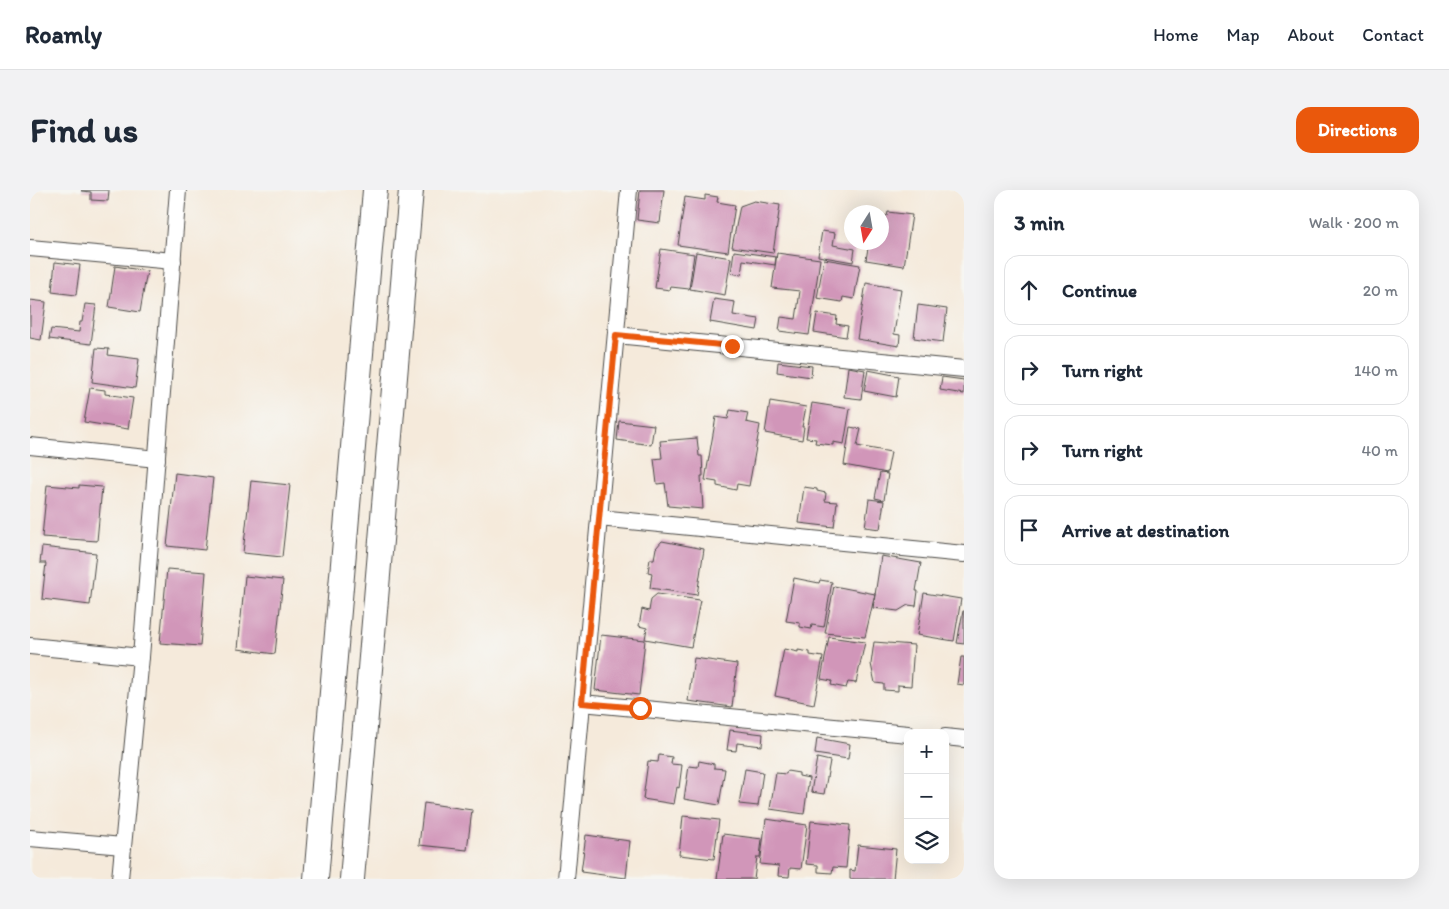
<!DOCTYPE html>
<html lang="en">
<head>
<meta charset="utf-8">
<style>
	:root { --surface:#fff; --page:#f2f2f3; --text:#1f2937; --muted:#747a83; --line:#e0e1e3; --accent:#ea580c }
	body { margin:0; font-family:Itim,sans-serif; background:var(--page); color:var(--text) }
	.controls { position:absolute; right:15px; bottom:15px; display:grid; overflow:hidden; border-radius:10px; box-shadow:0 5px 20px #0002 }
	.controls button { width:45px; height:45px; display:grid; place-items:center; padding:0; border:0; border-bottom:1px solid var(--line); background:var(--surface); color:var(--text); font:25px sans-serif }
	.compass { position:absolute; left:814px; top:15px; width:45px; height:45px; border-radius:50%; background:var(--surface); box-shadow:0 5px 20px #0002; rotate:191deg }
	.stop { position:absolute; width:15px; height:15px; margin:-11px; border:4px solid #ea580c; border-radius:50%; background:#fff }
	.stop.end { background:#ea580c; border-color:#fff; box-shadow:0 1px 5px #0008 }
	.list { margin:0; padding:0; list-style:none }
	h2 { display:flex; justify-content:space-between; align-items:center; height:65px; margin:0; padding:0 20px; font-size:21px }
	h2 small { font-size:16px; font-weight:400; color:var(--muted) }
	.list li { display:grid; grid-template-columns:32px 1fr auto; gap:15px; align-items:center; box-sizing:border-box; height:70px; margin:0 10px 10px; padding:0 10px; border:1px solid var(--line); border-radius:15px }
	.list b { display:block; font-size:19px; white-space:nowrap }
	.list em { font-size:16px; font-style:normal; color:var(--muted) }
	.icon { flex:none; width:28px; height:28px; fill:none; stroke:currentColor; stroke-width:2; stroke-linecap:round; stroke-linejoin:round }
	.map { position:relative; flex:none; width:934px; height:689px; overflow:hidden; border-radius:15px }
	header { display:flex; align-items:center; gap:30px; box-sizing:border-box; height:70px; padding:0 25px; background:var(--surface); border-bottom:1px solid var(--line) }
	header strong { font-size:24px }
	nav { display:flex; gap:28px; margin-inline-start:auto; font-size:18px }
	.intro { display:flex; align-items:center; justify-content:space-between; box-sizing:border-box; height:120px; padding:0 30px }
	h1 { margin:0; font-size:35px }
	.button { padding:12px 22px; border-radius:15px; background:var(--accent); color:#fff; font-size:18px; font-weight:700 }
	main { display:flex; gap:30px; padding:0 30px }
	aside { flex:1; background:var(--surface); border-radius:15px; box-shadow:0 5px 20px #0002 }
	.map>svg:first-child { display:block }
	.building { fill:#d196b9 }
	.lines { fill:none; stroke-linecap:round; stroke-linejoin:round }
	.street-casing { stroke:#494845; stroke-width:18 }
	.secondary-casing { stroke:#494845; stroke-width:26 }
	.street { stroke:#fff; stroke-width:16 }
	.secondary { stroke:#fff; stroke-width:24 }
	.route { stroke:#ea580c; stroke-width:6 }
</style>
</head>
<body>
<header>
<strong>Roamly</strong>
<nav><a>Home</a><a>Map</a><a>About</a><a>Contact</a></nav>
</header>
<div class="intro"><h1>Find us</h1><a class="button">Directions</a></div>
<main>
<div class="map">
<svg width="934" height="689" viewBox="0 0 934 689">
	<rect width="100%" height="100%" fill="#f6f6f2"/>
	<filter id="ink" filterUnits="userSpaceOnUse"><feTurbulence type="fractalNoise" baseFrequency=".02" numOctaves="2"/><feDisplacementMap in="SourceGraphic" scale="10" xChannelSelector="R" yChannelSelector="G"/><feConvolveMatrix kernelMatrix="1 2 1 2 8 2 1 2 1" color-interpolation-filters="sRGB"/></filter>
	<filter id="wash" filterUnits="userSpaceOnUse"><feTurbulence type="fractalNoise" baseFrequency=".0096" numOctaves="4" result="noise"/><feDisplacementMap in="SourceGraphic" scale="20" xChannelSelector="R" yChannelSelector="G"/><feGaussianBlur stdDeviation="1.12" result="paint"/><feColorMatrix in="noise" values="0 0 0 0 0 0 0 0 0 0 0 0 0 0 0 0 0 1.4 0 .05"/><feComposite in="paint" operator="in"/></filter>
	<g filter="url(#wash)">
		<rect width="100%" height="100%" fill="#f5eadb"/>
		<g id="blocks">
			<g class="building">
				<polygon points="52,0 79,0 78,11 61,10 61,2 51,1"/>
				<polygon points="610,0 634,0 630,33 607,30"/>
				<polygon points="675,5 688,7 687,12 705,15 698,62 648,55 655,7 675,10"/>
				<polygon points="724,11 750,15 743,63 702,57 710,16"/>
				<polygon points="858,22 882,25 874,76 836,70 839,52 852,52 852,26 857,26"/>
				<polygon points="792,41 805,43 803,55 825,59 823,72 788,66"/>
				<polygon points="631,59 664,64 659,99 641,97 640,100 625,98"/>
				<polygon points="704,61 746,67 745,75 713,70 711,85 701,83"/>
				<polygon points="666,62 701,68 695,105 660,99"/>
				<polygon points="747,63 790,69 779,145 749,141 751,127 766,129 770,101 742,98"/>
				<polygon points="794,69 830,75 824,109 813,107 812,112 787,108"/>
				<polygon points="25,72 50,75 46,105 22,102"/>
				<polygon points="85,76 117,81 110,122 79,117"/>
				<polygon points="836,93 871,99 864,144 870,145 869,156 827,149"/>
				<polygon points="684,109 705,112 703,125 729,129 727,140 680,132"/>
				<polygon points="0,110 16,112 11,150 0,148"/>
				<polygon points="55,114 66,115 61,154 19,149 21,139 49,142 50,132 52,132"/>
				<polygon points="888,115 917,119 913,152 884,148"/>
				<polygon points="787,123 807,126 806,134 818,136 816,147 784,142"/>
				<polygon points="66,158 79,159 78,165 109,169 105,198 62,192"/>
				<polygon points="748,172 782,176 781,187 747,182"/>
				<polygon points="818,177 835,180 831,209 814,207"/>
				<polygon points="838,180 869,186 866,207 834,201"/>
				<polygon points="912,187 934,190 934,204 910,200"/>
				<polygon points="60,198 75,200 75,204 103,208 98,239 54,232"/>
				<polygon points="740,211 776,217 772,237 774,237 772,250 735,243"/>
				<polygon points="782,213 820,219 814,254 803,252 803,255 785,253 786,249 776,248"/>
				<polygon points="700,220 718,223 716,232 730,235 719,296 707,294 706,300 687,296 687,292 675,290 686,227 698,229"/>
				<polygon points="589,231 624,235 621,255 587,250"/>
				<polygon points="820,237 831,239 827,256 861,262 857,283 814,275"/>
				<polygon points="667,248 669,266 672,266 673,286 671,286 673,319 638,316 635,293 627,294 624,269 632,268 630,251"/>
				<polygon points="145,283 183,288 175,360 137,356"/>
				<polygon points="850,283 858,284 854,310 845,308"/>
				<polygon points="221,291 260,295 252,367 213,363"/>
				<polygon points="17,295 49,298 49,295 72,297 67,351 12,347"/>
				<polygon points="774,297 787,299 787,301 796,303 795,311 807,312 804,337 769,333"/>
				<polygon points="839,309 854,311 850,339 835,337"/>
				<polygon points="632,351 674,359 667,405 620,398 622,383 618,382 620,369 624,369 626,358"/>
				<polygon points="12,357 66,363 60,415 12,409 16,373 10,373"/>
				<polygon points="851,366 891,373 886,401 888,401 886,416 878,415 868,421 843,418"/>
				<polygon points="137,379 176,382 170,456 130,453"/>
				<polygon points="215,386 253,390 245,464 208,459"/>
				<polygon points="764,388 789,393 790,390 802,392 794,437 782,435 781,439 770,437 770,433 756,431"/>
				<polygon points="804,396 845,404 835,447 795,443"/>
				<polygon points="894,403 931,409 924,451 887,445"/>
				<polygon points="627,404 670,410 661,457 615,449 617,438 609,436 612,419 619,421 621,409"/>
				<polygon points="933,421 934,421 934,454 927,453"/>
				<polygon points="571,445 615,450 609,505 565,500"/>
				<polygon points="799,447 835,452 826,493 818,492 816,498 801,495 802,491 791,489"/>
				<polygon points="844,452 884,455 881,496 868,495 868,501 854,500 854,494 845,493 841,474"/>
				<polygon points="754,459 768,462 768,460 780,462 780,465 793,467 784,514 745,506"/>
				<polygon points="931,467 934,467 934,495 927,494"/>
				<polygon points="664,468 707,474 702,517 658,511"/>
				<polygon points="700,540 733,544 732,556 707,553 706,561 697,560"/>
				<polygon points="787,548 820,554 818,569 785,564"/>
				<polygon points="629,565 642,567 641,574 652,575 649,598 647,597 644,614 613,609 618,571 628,572"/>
				<polygon points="787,568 800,571 794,604 781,602"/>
				<polygon points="669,571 684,574 684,578 695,579 689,615 654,609 659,576 668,577"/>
				<polygon points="715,579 733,582 728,616 709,614"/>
				<polygon points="757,581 769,583 769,586 779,588 774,624 740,619 746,583 756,584"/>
				<polygon points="394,613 442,620 437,660 389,655"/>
				<polygon points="653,626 689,630 684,669 649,665"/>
				<polygon points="736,629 777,635 771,679 760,678 759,687 748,686 749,676 730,674"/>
				<polygon points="781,631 820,635 816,678 803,677 802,683 788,682 788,675 776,674"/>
				<polygon points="693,644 732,649 730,667 727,667 724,689 687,689"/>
				<polygon points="556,645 600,651 596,688 551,682"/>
				<polygon points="828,655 866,659 863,689 820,689 820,680 825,681"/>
			</g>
		</g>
	</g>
	<g filter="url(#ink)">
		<use href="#blocks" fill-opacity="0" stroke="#494845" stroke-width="1"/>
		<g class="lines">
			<defs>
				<g id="street">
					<polyline points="0,58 143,71"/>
					<polyline points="586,145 934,179"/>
					<polyline points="0,256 127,269"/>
					<polyline points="569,328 934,364"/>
					<polyline points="0,456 111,467"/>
					<polyline points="552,513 878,544"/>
					<polyline points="915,547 934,549"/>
					<polyline points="0,648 93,656"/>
					<polyline points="90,689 111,467 148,0"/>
					<polyline points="536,689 599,0"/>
				</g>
				<g id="secondary">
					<polyline points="286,689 345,0"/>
					<polyline points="322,689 381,0"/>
				</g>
			</defs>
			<use href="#street" class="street-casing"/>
			<use href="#secondary" class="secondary-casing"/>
			<use href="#street" class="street"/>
			<use href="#secondary" class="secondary"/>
		</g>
	</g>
	<g class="lines" filter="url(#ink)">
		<polyline class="route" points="610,518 552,513 586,145 702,156"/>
	</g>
</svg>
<div class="controls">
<button>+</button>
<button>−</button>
<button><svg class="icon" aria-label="layers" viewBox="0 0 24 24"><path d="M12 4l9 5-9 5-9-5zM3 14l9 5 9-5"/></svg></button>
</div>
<svg class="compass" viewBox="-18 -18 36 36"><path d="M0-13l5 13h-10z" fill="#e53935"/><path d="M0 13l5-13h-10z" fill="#747a83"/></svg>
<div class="stop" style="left:610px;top:518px"></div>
<div class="stop end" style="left:702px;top:156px"></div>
</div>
<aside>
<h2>3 min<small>Walk · 200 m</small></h2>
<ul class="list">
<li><svg class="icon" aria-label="ahead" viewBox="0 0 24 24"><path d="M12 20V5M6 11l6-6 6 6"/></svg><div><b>Continue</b></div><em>20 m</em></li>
<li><svg class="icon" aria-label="right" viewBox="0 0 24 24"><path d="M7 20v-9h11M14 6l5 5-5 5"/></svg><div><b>Turn right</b></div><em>140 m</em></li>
<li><svg class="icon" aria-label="right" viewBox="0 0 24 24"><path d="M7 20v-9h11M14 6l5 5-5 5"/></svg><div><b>Turn right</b></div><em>40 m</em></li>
<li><svg class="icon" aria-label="arrive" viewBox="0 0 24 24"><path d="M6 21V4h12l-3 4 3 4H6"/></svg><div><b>Arrive at destination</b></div></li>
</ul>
</aside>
</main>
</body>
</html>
